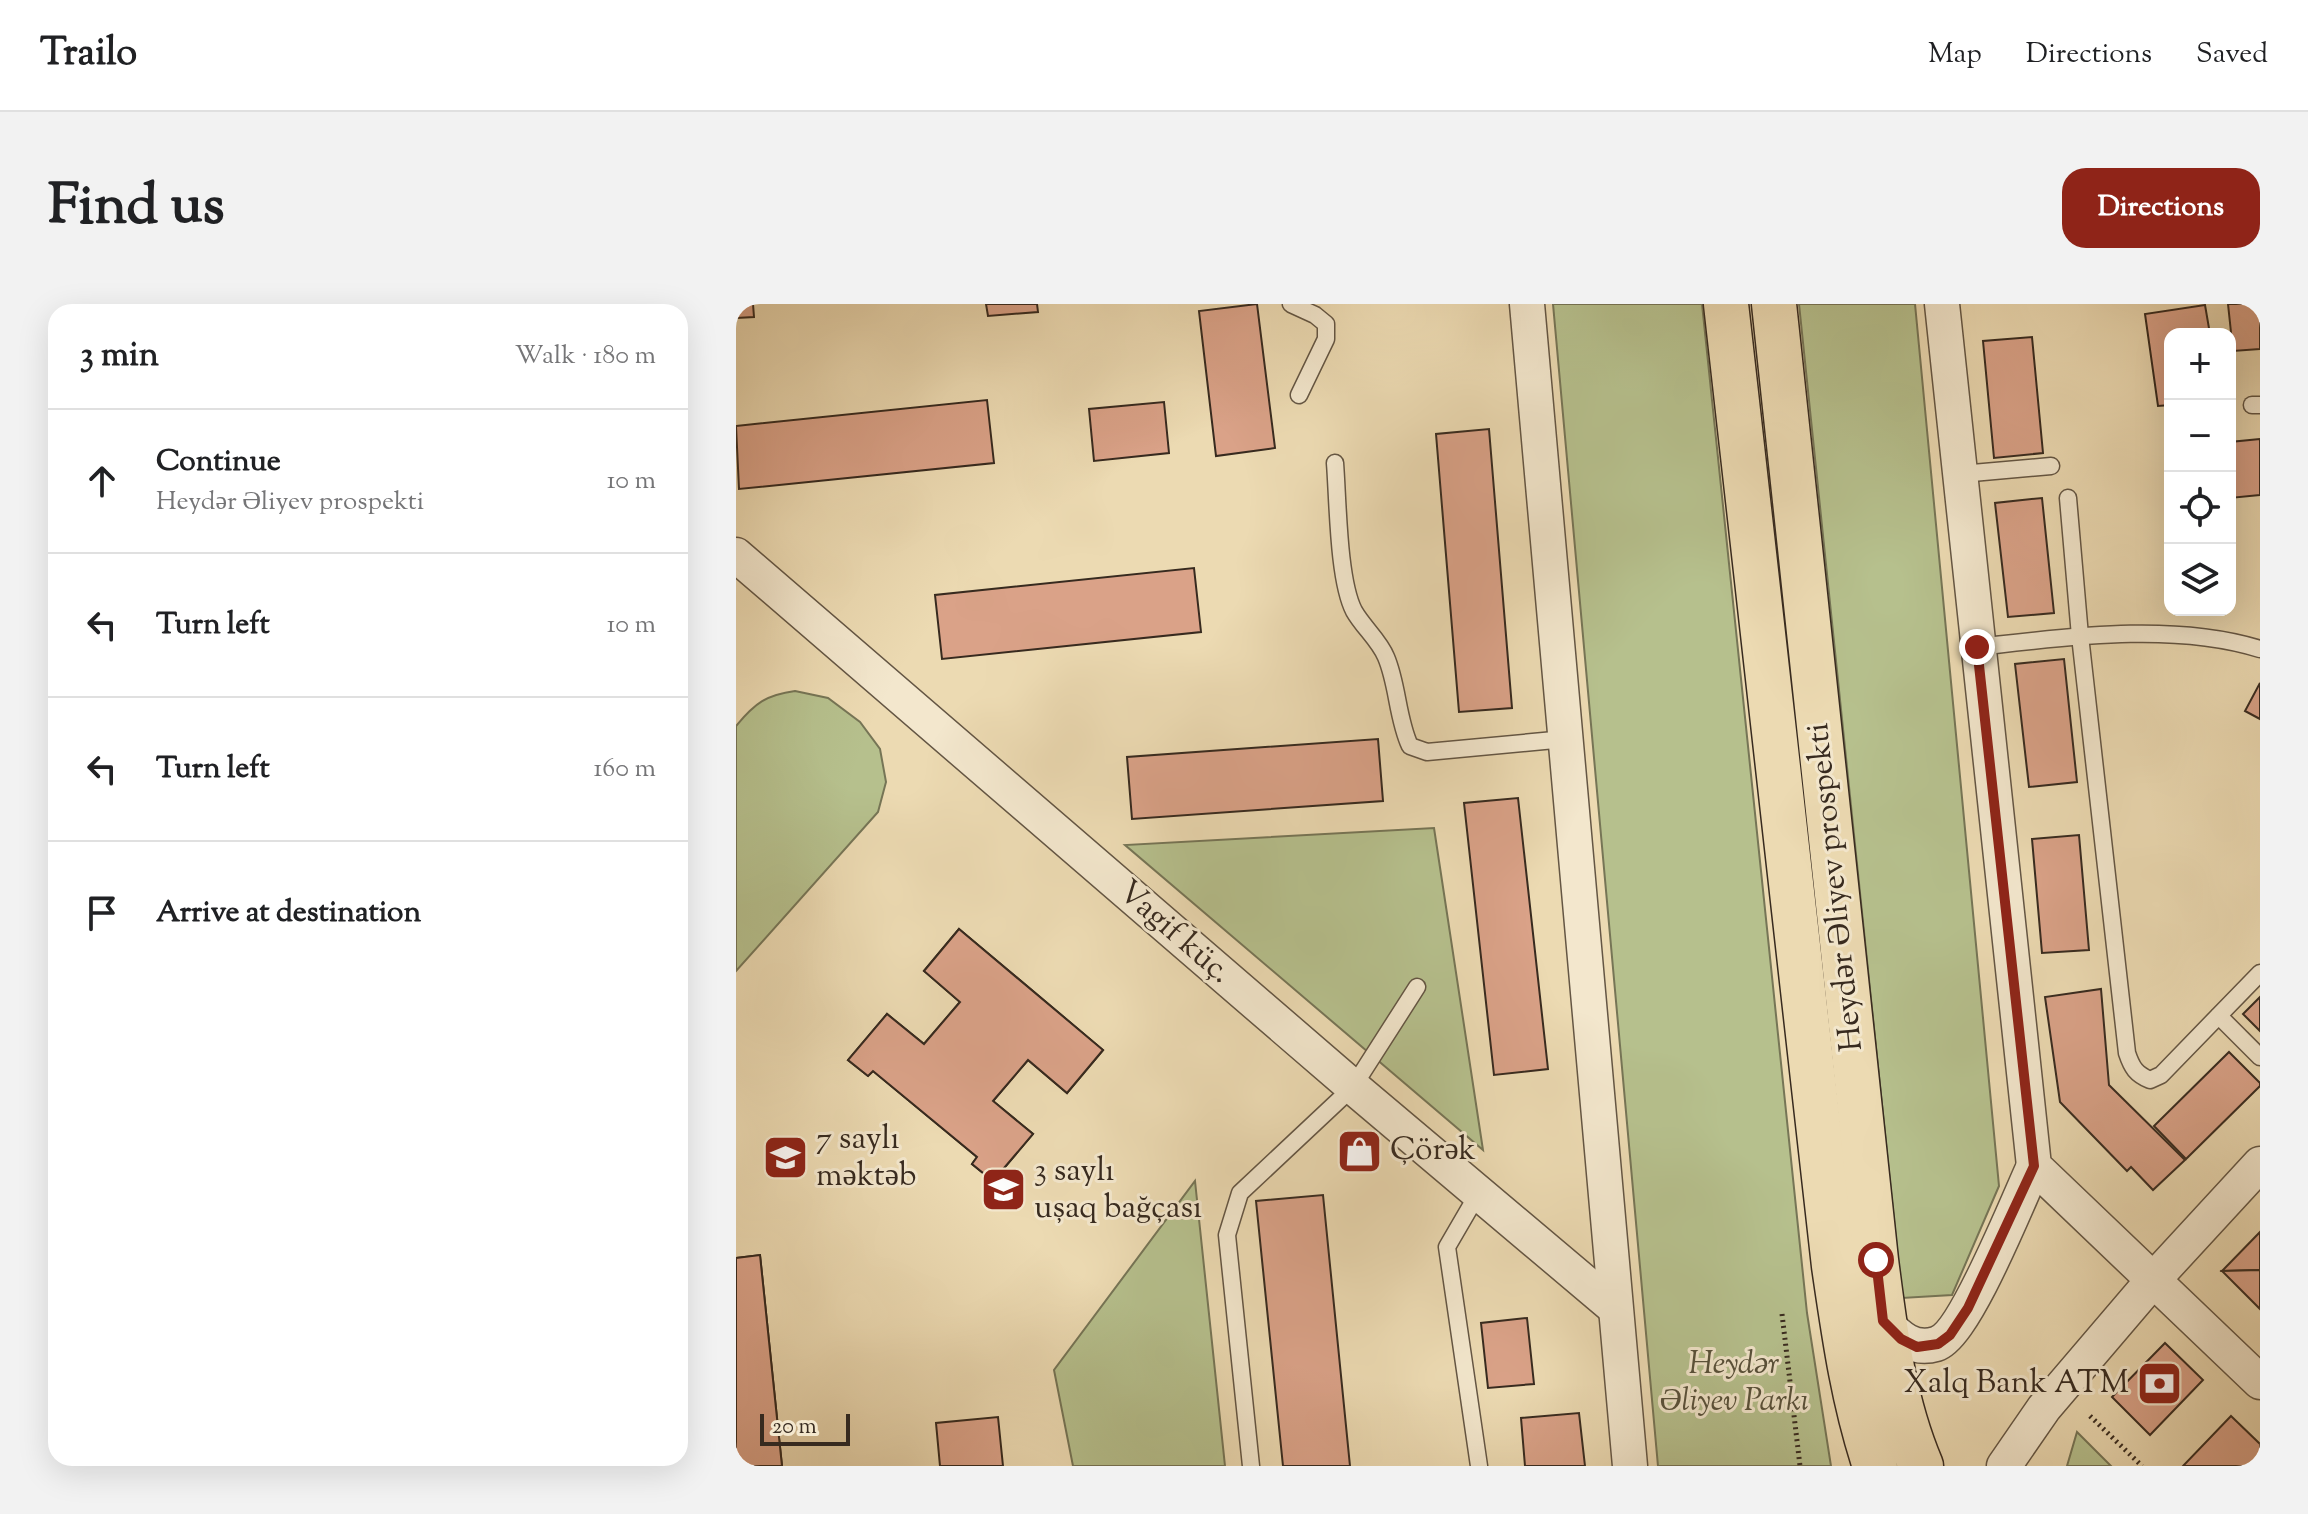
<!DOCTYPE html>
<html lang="en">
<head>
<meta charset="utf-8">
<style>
	:root { --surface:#fff; --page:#f2f2f2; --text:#202124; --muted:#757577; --line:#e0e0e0; --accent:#8f2418 }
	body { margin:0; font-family:"Sorts Mill Goudy",serif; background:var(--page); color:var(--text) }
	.controls { position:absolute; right:24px; top:24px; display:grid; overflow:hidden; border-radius:16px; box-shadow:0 8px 32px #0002 }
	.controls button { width:72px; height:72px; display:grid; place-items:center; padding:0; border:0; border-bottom:2px solid var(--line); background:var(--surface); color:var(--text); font:40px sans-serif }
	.scale { position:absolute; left:24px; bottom:20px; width:90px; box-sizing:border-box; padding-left:8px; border:4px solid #372a1f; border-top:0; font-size:22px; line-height:28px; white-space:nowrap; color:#372a1f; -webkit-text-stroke:6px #f3e7cd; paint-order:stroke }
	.stop { position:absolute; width:24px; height:24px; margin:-18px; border:6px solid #8f2418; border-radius:50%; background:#fff }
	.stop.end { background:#8f2418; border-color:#fff; box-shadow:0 2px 8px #0008 }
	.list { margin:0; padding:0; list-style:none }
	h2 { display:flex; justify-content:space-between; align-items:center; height:104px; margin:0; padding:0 32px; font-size:34px }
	h2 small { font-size:26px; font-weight:400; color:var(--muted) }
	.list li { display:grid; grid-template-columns:52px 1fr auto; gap:24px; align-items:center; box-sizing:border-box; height:144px; padding:0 32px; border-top:2px solid var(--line) }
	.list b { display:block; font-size:30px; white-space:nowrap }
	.list p { margin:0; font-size:26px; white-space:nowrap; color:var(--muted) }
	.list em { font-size:26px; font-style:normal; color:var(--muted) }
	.icon { flex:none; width:44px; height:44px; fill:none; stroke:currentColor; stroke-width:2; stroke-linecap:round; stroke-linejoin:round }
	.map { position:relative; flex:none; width:1524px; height:1162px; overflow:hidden; border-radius:24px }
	header { display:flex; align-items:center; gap:48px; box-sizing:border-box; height:112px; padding:0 40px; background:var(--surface); border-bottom:2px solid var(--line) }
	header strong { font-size:38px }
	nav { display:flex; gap:44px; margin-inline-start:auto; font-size:28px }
	.intro { display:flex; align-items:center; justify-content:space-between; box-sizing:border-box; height:192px; padding:0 48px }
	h1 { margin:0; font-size:56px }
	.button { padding:20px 36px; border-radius:24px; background:var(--accent); color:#fff; font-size:28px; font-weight:700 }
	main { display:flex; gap:48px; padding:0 48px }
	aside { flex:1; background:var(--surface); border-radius:24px; box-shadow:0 8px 32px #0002 }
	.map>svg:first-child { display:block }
	.green { fill:#b6c08d; stroke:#767556; stroke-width:2 }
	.building { fill:#daa288; stroke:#372a1f; stroke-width:2; fill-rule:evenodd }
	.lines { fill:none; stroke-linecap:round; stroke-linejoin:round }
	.service-casing { stroke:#645644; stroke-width:19 }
	.minor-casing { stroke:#645644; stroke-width:37 }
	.primary-casing { stroke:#372a1f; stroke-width:47 }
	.path { stroke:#372a1f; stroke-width:5; stroke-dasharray:2 4; stroke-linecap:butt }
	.service { stroke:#f3e7cd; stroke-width:16 }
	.minor { stroke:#f3e7cd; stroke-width:34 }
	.primary { stroke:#ecdab2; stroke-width:44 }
	.route { stroke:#8f2418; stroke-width:10 }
	.labels { text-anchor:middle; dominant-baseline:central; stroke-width:6; stroke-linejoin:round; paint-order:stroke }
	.street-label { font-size:32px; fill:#372a1f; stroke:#f3e7cd }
	.poi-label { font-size:32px; fill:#372a1f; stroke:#f3e7cd; text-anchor:start }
	.park-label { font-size:32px; font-style:italic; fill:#57503a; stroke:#f3e7cd }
</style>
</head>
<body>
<header>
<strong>Trailo</strong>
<nav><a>Map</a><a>Directions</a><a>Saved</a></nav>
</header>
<div class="intro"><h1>Find us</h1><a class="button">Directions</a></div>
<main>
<aside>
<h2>3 min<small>Walk · 180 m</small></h2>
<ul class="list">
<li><svg class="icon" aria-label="ahead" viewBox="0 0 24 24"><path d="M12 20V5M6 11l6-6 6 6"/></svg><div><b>Continue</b><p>Heydər Əliyev prospekti</p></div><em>10 m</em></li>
<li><svg class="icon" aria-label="left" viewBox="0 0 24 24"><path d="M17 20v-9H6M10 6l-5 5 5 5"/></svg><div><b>Turn left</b></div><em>10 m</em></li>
<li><svg class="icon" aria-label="left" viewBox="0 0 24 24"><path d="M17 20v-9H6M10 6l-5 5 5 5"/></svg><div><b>Turn left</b></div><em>160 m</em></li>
<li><svg class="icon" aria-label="arrive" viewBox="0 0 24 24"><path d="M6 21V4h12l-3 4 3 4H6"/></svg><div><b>Arrive at destination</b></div></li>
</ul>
</aside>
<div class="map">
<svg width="1524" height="1162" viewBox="0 0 1524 1162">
	<rect width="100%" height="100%" fill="#ecdab2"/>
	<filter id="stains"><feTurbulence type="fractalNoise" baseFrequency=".0025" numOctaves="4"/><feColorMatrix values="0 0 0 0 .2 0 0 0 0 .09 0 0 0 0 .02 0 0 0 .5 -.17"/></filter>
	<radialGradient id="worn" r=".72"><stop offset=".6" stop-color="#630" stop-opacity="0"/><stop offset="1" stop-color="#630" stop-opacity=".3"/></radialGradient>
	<g class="green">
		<polygon points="817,0 966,0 1071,1009 1095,1162 922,1162"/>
		<polygon points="1063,0 1179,0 1263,882 1216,991 1166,994"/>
		<path d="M59,387L92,394L124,418L144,445L150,478L142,508L0,667V422C19,399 30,391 59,387Z"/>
		<polygon points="698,524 747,846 389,541"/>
		<polygon points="459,877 489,1162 337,1162 318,1066"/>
		<polygon points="1341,1128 1375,1162 1331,1162"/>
	</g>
	<g class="building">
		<polygon points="0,0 17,0 18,13 0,14"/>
		<polygon points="250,0 301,0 302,8 252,12"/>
		<polygon points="521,0 539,144 480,152 463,7"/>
		<polygon points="1492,0 1524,0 1524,45 1497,47"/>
		<polygon points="1469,1 1474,30 1434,30 1434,101 1422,102 1409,10"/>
		<polygon points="1296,33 1307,149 1258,154 1247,37"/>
		<polygon points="251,96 258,159 3,185 0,122"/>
		<polygon points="428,98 433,149 358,157 353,105"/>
		<polygon points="753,125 776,404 723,408 700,130"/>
		<polygon points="1524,135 1524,191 1494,194 1494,138"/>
		<polygon points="1306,194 1318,309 1272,313 1259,199"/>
		<polygon points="458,264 465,328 206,355 199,291"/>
		<polygon points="1328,355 1341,478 1293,483 1279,360"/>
		<polygon points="1524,379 1524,415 1509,407"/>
		<polygon points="642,435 647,497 396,515 391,453"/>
		<polygon points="782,494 812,765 758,771 728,499"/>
		<polygon points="1343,531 1353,646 1306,649 1296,535"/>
		<path d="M223,625L367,746L331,789L292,756L257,797L297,830L257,877L236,860L241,853L137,767L132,772L112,756L151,710L188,740L224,698L188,667ZM236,708L278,744L244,786L201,751Z"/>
		<polygon points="223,625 367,746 331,789 292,756 257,797 297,830 257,877 236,860 241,853 137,767 132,772 112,756 151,710 188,740 224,698 188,667"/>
		<polygon points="1365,685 1373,781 1449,856 1417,886 1395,863 1391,867 1324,798 1309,693"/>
		<polygon points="1524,693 1524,727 1507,710"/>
		<polygon points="1493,748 1524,779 1524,782 1450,855 1418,822"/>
		<polygon points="587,891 614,1162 547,1162 520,897"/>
		<polygon points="1524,928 1524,966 1486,967"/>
		<polygon points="24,951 46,1162 0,1162 0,954"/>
		<polygon points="24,951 46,1162 0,1162 0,954"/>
		<polygon points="1524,966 1524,1005 1486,967"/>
		<polygon points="791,1014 798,1080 752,1084 745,1019"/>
		<polygon points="1429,1039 1467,1076 1414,1131 1376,1093"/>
		<polygon points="843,1109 849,1162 789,1162 785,1114"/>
		<polygon points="1495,1112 1524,1140 1524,1162 1447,1162"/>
		<polygon points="262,1113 267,1162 204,1162 200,1119"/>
	</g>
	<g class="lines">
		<defs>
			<g id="service">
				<polyline points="555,0 579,11 590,20 590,35 563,91"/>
				<polyline points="1516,101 1524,101"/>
				<path d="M599,159C602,197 602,276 618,307C627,323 643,336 650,353C662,381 661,414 674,442L691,448L829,435"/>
				<polyline points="1225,170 1315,162"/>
				<path d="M1332,194L1344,332L1391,749C1396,764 1400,770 1414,776L1425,771L1524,669"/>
				<path d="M1241,343C1331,333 1437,318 1524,345"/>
				<polyline points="1483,712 1524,753"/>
				<polyline points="743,888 711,943 743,1162"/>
				<polyline points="515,1162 491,931 504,889 617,783 681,683"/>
			</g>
			<g id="minor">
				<polyline points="791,0 894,1162"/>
				<polyline points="1206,0 1298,862 1524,1078"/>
				<polyline points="0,251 617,783 879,1004"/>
				<path d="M1147,1017C1163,1033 1177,1047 1200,1040C1229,1031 1283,894 1298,862"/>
				<polyline points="1268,1162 1308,1104 1418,975 1524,860"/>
			</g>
			<g id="primary">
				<path d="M990,0L1098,962C1108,1030 1117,1096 1139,1162"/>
				<path d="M1038,0L1140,956C1149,1026 1157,1096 1185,1162"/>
			</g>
		</defs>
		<use href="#service" class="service-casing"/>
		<use href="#minor" class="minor-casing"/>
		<use href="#primary" class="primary-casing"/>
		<g class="path">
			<polyline points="1046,1010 1064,1162"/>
			<polyline points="1354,1112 1406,1162"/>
		</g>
		<use href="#service" class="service"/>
		<use href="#minor" class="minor"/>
		<use href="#primary" class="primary"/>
	</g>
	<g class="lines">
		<polyline class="route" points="1140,956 1147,1017 1165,1035 1181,1043 1202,1040 1214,1031 1232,1004 1298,862 1241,343"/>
	</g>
	<defs>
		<symbol id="shop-square" viewBox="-11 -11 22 22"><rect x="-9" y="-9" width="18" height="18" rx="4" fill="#8f2418" stroke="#f3e7cd"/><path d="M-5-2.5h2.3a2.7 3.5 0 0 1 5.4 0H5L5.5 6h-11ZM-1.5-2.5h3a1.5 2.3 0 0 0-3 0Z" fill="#fff"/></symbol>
		<symbol id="school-square" viewBox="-11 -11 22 22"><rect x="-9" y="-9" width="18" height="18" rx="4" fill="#8f2418" stroke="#f3e7cd"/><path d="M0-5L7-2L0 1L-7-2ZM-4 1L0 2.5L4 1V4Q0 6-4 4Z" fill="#fff"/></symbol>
		<symbol id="bank-square" viewBox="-11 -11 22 22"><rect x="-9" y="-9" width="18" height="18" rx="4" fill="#8f2418" stroke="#f3e7cd"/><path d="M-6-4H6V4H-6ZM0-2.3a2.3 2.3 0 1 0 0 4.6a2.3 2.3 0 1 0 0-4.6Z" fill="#fff"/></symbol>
	</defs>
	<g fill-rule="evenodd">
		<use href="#shop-square" x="598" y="822" width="51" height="51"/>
		<use href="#school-square" x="24" y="828" width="51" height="51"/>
		<use href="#school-square" x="242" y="860" width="51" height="51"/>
		<use href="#bank-square" x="1398" y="1054" width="51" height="51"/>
	</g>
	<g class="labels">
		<g class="street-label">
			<text transform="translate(1100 583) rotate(-96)">Heydər Əliyev prospekti</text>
			<text transform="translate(438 629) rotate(41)">Vagif küç.</text>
		</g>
		<g class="poi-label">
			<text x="80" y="836">7 saylı<tspan x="80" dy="37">məktəb</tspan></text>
			<text x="654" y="847">Çörək</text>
			<text x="298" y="868">3 saylı<tspan x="298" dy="37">uşaq bağçası</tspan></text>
			<text x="1393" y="1080" text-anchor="end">Xalq Bank ATM</text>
		</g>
		<g class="park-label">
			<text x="998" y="1061">Heydər<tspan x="998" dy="37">Əliyev Parkı</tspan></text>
		</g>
	</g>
	<rect width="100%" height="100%" filter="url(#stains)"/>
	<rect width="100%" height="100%" fill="url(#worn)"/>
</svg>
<div class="controls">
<button>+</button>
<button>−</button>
<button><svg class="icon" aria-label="locate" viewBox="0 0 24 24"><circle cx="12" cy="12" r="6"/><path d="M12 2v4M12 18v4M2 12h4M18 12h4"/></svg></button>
<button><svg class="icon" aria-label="layers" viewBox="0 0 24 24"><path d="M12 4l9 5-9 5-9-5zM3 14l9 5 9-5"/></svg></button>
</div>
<div class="scale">20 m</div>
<div class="stop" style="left:1140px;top:956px"></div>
<div class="stop end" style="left:1241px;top:343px"></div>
</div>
</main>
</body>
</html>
